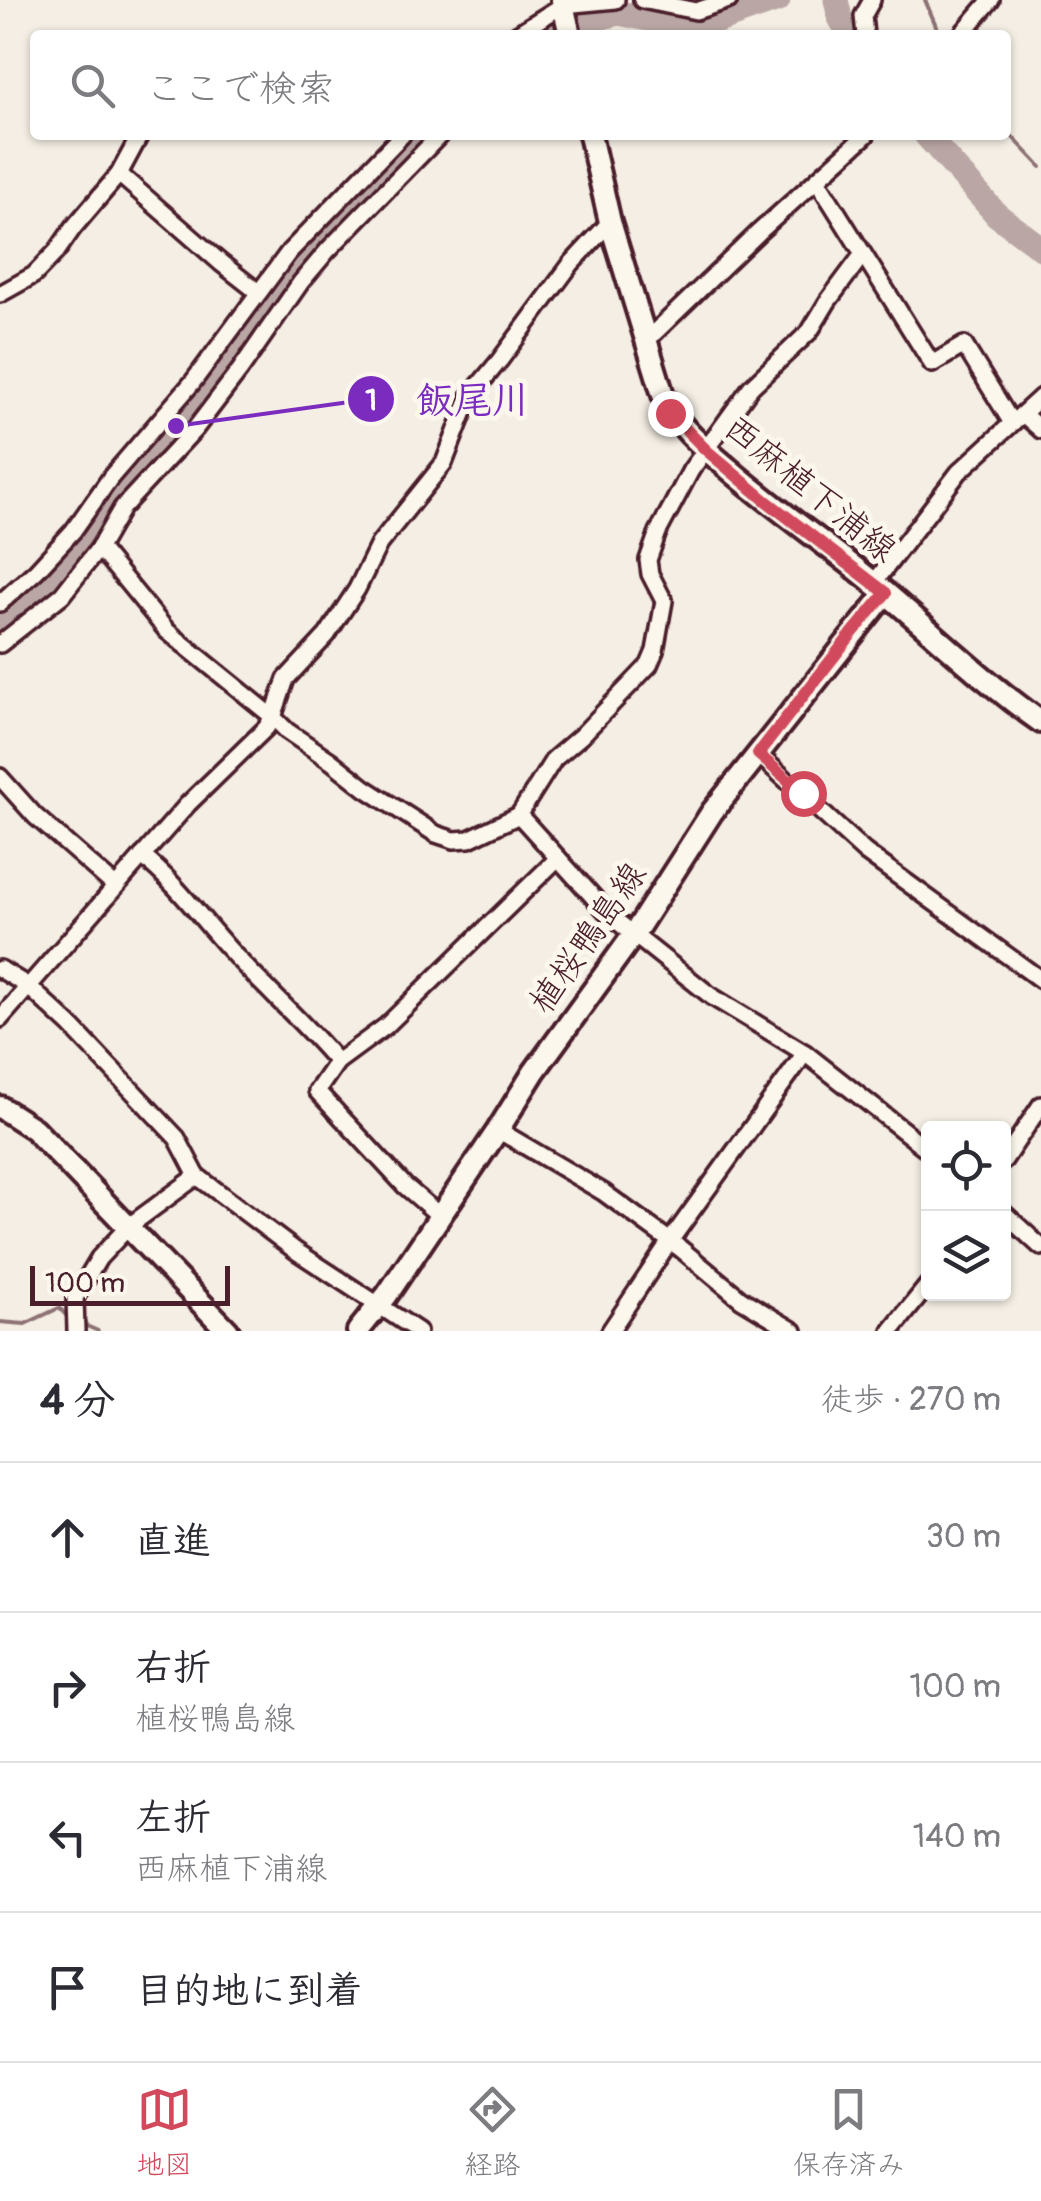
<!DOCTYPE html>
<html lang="ja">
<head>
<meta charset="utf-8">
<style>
	:root { --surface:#fff; --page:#f7f7f7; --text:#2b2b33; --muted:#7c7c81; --line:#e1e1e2; --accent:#d1495b }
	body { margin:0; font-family:Pangolin,"Klee One",sans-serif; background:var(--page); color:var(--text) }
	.controls { position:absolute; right:30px; bottom:30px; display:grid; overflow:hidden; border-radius:10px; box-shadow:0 2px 8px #0004 }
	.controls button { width:90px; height:90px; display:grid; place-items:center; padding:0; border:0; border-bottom:2px solid var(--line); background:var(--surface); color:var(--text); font:50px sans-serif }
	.scale { position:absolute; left:30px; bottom:25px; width:200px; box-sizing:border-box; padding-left:10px; border:5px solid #4a1f2b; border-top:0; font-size:28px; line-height:35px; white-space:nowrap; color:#4a1f2b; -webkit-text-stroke:8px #fbf7ec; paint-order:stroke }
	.stop { position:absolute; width:30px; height:30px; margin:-22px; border:8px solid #d1495b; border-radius:50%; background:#fff }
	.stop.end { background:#d1495b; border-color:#fff; box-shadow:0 2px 10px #0008 }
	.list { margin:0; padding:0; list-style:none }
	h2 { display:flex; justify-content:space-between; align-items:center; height:130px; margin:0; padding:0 40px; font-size:42px }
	h2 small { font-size:32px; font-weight:400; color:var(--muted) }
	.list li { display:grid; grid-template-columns:65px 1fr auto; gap:30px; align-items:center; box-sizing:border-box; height:150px; padding:0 40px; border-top:2px solid var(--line) }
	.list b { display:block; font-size:38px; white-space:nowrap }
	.list p { margin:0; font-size:32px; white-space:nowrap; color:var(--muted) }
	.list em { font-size:32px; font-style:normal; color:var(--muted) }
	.icon { flex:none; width:55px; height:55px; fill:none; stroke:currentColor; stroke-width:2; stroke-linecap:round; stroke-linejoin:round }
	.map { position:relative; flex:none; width:1041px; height:1331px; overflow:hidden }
	.search { position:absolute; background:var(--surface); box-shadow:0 2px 8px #0004; left:30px; right:30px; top:30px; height:110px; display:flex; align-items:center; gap:25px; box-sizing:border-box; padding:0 35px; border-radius:10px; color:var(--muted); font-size:38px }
	.sheet { height:730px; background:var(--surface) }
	nav { display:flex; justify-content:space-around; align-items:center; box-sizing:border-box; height:140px; border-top:2px solid var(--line); background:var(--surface); font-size:28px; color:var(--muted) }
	nav a { display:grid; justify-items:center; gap:5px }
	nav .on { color:var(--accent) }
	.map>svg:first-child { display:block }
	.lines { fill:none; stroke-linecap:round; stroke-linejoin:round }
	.stream { stroke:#8d7174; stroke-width:4 }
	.river { stroke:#baa7a5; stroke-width:25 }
	.minor-casing { stroke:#4a1f2b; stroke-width:22 }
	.major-casing { stroke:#4a1f2b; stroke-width:28 }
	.minor { stroke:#fbf7ec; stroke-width:15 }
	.major { stroke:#fbf7ec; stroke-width:20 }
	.route { stroke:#d1495b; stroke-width:12 }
	.labels { text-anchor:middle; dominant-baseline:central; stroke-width:10; stroke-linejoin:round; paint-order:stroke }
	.street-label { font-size:35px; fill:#4a1f2b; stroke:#fbf7ec }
	.leader { fill:none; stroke:#7b2cbf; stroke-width:4 }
	.callout-dot { fill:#7b2cbf; stroke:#fbf7ec; stroke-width:4 }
	.mark-label { font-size:30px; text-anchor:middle; font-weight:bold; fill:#fff }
	.callout-label { font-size:38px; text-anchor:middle; font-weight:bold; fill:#7b2cbf; stroke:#fbf7ec; stroke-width:10; stroke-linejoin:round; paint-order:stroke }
</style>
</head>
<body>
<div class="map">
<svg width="1041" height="1331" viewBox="0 0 1041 1331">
	<rect width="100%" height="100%" fill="#f4eee4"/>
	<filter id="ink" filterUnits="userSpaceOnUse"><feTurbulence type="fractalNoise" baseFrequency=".01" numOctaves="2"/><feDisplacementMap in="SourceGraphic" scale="20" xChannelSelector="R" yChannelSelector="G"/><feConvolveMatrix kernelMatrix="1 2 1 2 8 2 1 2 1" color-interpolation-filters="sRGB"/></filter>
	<g filter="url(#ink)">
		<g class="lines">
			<g class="stream">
				<polyline points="925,0 940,35"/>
				<polyline points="1006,130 1041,167"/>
				<polyline points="0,1322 25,1324 59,1308 68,1317"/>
				<polyline points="82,1324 98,1331"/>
			</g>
			<g class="river">
				<polyline points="836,0 840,18 850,35"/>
				<polyline points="542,35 549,30 619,13 695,29 778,0"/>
				<polyline points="926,135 997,215 1041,248"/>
				<polyline points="0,626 69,567 107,509 176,426 296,269 427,135"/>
			</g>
			<defs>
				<g id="minor">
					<polyline points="642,0 696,11 729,0"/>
					<polyline points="515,35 563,5 616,0"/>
					<polyline points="865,35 863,16 872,0"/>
					<polyline points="961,35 991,0"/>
					<polyline points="119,174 221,263 258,292"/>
					<polyline points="817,180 932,364 964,345 1012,423"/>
					<polyline points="0,294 34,275 57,251 73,228 119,174 140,135"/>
					<polyline points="647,340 759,232 866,135"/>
					<polyline points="1023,414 1041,430"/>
					<polyline points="99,548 167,631 273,717 287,731 331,761 365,788 436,834 454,840 469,839 519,815 554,759 581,736 649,665 655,651 664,601 650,574 648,560 658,532 673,504 691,470 751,387 810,331 828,301 863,254"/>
					<polyline points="874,583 959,472 1041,397"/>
					<polyline points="0,603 36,571 73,531 111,477 192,383 289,252 402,135"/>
					<polyline points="0,644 62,595 99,548 122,508 195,429 240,370 301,282 328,250 440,135"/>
					<polyline points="758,754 865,852 1041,980"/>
					<polyline points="0,777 35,816 115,886"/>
					<polyline points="519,815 606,911 618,922 711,996 805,1053 928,1150"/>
					<path d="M142,856C175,882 200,917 228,948C263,987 304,1022 337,1062L317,1091L405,1186L440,1216"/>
					<polyline points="0,969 28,986 71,1026 177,1138 197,1176 296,1251 418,1331"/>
					<polyline points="0,1019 188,804 266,728 273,717 286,679 327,635 357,589 379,544 444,463 470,396 500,360 571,264 610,222"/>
					<polyline points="337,1062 386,1026 558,858"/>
					<polyline points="498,1130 603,1192 681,1249 741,1299 794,1331"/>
					<polyline points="1004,1160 1041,1105"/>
					<polyline points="1004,1213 1041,1247"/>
					<polyline points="76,1331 75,1298 99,1258 129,1226 197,1176"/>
					<polyline points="610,1331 670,1241 805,1053"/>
					<polyline points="891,1331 928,1285"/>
				</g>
				<g id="major">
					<polyline points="562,0 570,35"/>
					<path d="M590,135L610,222L663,395C676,426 704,448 729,469C776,510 827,544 875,584C930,629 982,681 1041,722"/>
					<polyline points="0,1107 34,1129 228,1331"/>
					<polyline points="358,1331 387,1295 498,1130 534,1072 634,934 712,812 886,593"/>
				</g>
			</defs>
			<use href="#minor" class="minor-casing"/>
			<use href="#major" class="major-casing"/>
			<use href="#minor" class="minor"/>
			<use href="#major" class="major"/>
		</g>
	</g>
	<g class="lines" filter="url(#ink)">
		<polyline class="route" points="670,413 706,450 765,500 886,593 850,636 758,754 803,793"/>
	</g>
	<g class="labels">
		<g class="street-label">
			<text transform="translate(810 489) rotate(39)">西麻植下浦線</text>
			<text transform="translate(588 938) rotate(-55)">植桜鴨島線</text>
		</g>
	</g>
	<path class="leader" d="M176 426L371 399"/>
	<g class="callout-dot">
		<circle cx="176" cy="426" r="10"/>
		<circle cx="371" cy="399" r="25"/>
	</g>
	<g class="mark-label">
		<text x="371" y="410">1</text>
	</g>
	<g class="callout-label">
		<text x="473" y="413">飯尾川</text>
	</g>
</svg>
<div class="controls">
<button><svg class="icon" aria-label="locate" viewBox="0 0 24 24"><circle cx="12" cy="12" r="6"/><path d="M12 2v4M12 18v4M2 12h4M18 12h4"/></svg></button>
<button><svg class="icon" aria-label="layers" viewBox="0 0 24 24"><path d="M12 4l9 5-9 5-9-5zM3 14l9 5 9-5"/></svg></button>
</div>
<div class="scale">100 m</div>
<div class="stop" style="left:803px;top:793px"></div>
<div class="stop end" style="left:670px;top:413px"></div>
<div class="search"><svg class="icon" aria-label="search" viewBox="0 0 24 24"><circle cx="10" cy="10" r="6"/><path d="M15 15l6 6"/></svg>ここで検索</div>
</div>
<section class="sheet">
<h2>4 分<small>徒歩 · 270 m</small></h2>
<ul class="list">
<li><svg class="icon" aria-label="ahead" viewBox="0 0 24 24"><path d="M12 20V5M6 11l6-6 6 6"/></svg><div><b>直進</b></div><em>30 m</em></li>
<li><svg class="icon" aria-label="right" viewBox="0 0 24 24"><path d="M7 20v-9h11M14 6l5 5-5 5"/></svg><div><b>右折</b><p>植桜鴨島線</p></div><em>100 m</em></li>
<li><svg class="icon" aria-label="left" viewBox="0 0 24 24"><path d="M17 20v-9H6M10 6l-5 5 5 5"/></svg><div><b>左折</b><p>西麻植下浦線</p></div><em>140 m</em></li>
<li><svg class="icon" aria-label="arrive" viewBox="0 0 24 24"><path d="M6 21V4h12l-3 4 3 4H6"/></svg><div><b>目的地に到着</b></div></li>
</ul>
</section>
<nav>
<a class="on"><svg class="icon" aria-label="map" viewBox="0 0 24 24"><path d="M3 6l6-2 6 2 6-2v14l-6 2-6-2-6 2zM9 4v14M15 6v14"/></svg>地図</a>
<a><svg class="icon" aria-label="directions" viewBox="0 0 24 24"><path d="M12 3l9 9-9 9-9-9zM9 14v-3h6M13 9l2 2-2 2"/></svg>経路</a>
<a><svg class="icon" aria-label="saved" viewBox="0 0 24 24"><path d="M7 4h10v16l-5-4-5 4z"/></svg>保存済み</a>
</nav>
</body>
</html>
